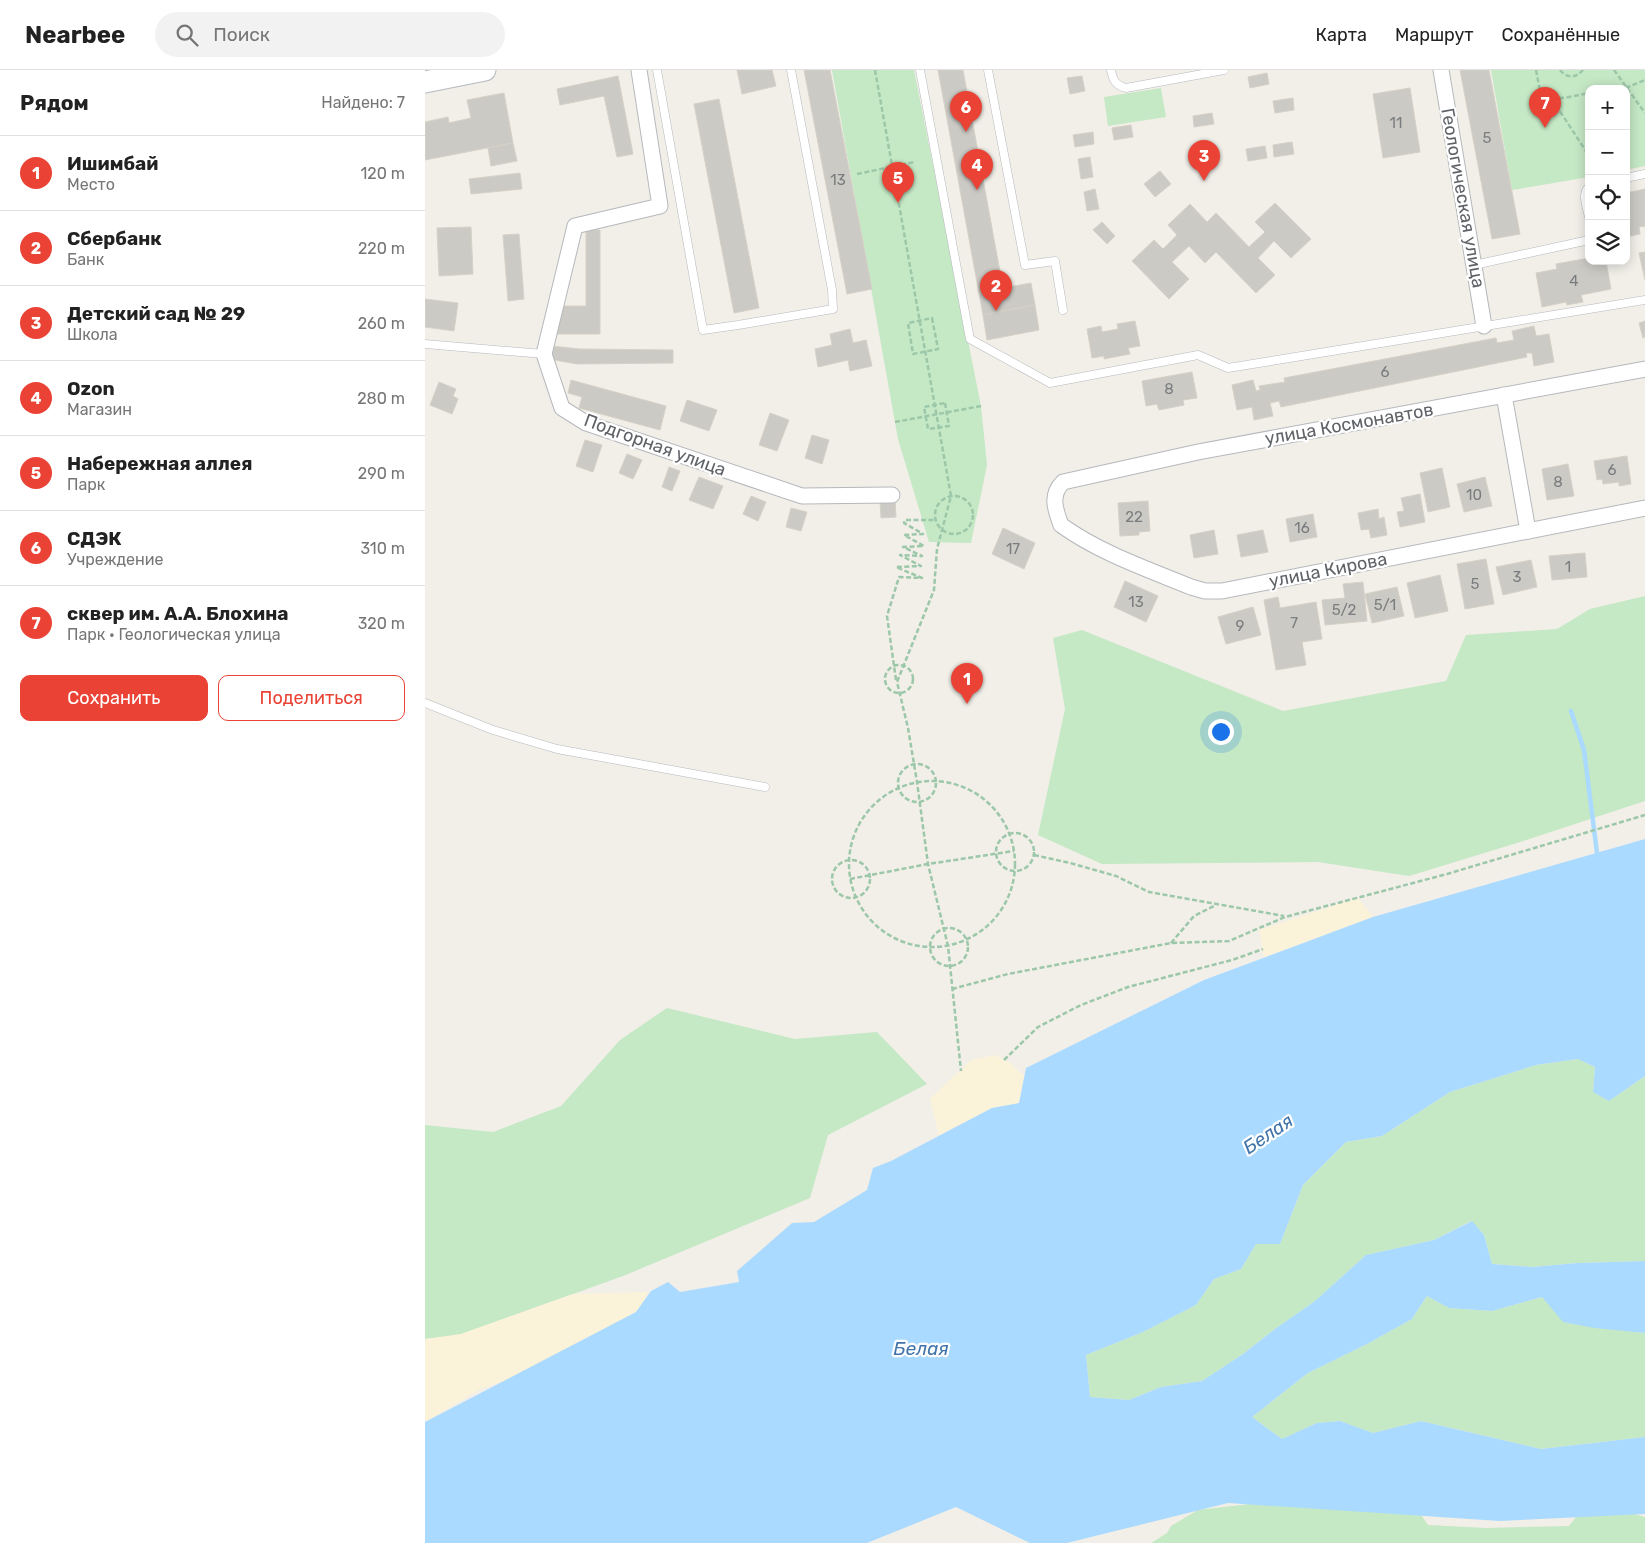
<!DOCTYPE html>
<html lang="ru">
<head>
<meta charset="utf-8">
<style>
	:root { --surface:#fff; --page:#f2f2f2; --text:#222; --muted:#767676; --line:#e0e0e0; --accent:#ea4335 }
	body { margin:0; font-family:Rubik,sans-serif; background:var(--page); color:var(--text) }
	.controls { position:absolute; right:15px; top:15px; display:grid; overflow:hidden; border-radius:10px; box-shadow:0 2px 12px #0003 }
	.controls button { width:45px; height:45px; display:grid; place-items:center; padding:0; border:0; border-bottom:1px solid var(--line); background:var(--surface); color:var(--text); font:25px sans-serif }
	.you { position:absolute; left:795px; top:661px; width:18px; height:18px; margin:-12px; border:4px solid #fff; border-radius:50%; background:#1a73e8; box-shadow:0 0 0 8px #1a73e833 }
	.badge { display:grid; place-items:center; width:32px; height:32px; border-radius:50%; background:var(--accent); color:#fff; font-size:16px; font-weight:700 }
	.pin { position:absolute; translate:-50% -41px; filter:drop-shadow(0 1px 2px #0008) }
	.pin::after { content:''; position:absolute; top:26px; width:18px; height:15px; background:inherit; clip-path:polygon(0 0,100% 0,50% 100%) }
	.list { margin:0; padding:0; list-style:none }
	h2 { display:flex; justify-content:space-between; align-items:center; height:65px; margin:0; padding:0 20px; font-size:21px }
	h2 small { font-size:16px; font-weight:400; color:var(--muted) }
	.list li { display:grid; grid-template-columns:32px 1fr auto; gap:15px; align-items:center; box-sizing:border-box; height:75px; padding:0 20px; border-top:1px solid var(--line) }
	.list b { display:block; font-size:19px; white-space:nowrap }
	.list p { margin:0; font-size:16px; white-space:nowrap; color:var(--muted) }
	.list em { font-size:16px; font-style:normal; color:var(--muted) }
	.actions { display:flex; gap:10px; padding:15px 20px }
	.actions a { flex:1; padding:11px 0; border:1px solid var(--accent); border-radius:10px; text-align:center; font-size:18px; color:var(--accent) }
	.actions .main { background:var(--accent); color:#fff }
	.icon { flex:none; width:28px; height:28px; fill:none; stroke:currentColor; stroke-width:2; stroke-linecap:round; stroke-linejoin:round }
	.map { position:relative; flex:none; width:1220px; height:1473px; overflow:hidden }
	header { display:flex; align-items:center; gap:30px; box-sizing:border-box; height:70px; padding:0 25px; background:var(--surface); border-bottom:1px solid var(--line) }
	header strong { font-size:24px }
	nav { display:flex; gap:28px; margin-inline-start:auto; font-size:18px }
	.search { width:350px; height:45px; background:var(--page); display:flex; align-items:center; gap:12px; box-sizing:border-box; padding:0 18px; border-radius:28px; color:var(--muted); font-size:19px }
	main { display:flex }
	aside { flex:1; background:var(--surface) }
	.map>svg:first-child { display:block }
	.green { fill:#c5e8c5 }
	.sand { fill:#fbf3d9 }
	.water { fill:#aadaff }
	.lines { fill:none; stroke-linecap:round; stroke-linejoin:round }
	.stream { stroke:#aadaff; stroke-width:4.5 }
	.building { fill:#cccac5; stroke:#d6d1c6 }
	.service-casing { stroke:#b5b8bc; stroke-width:9 }
	.minor-casing { stroke:#b5b8bc; stroke-width:17 }
	.secondary-casing { stroke:#b6babf; stroke-width:23 }
	.path { stroke:#9cc7a9; stroke-width:2.5; stroke-dasharray:5 2.5; stroke-linecap:butt }
	.service { stroke:#fff; stroke-width:8 }
	.minor { stroke:#fff; stroke-width:15 }
	.secondary { stroke:#fff; stroke-width:21 }
	.labels { text-anchor:middle; dominant-baseline:central; stroke-width:4.5; stroke-linejoin:round; paint-order:stroke }
	.number-label { font-size:15px; fill:#7a7d7f }
	.street-label { font-size:18px; fill:#5f6368; stroke:#fff }
	.water-label { font-size:19px; font-style:italic; fill:#4174aa; stroke:#fff }
</style>
</head>
<body>
<header>
<strong>Nearbee</strong>
<div class="search"><svg class="icon" aria-label="search" viewBox="0 0 24 24"><circle cx="10" cy="10" r="6"/><path d="M15 15l6 6"/></svg>Поиск</div>
<nav><a>Карта</a><a>Маршрут</a><a>Сохранённые</a></nav>
</header>
<main>
<aside>
<h2>Рядом<small>Найдено: 7</small></h2>
<ul class="list">
<li><span class="badge">1</span><div><b>Ишимбай</b><p>Место</p></div><em>120 m</em></li>
<li><span class="badge">2</span><div><b>Сбербанк</b><p>Банк</p></div><em>220 m</em></li>
<li><span class="badge">3</span><div><b>Детский сад № 29</b><p>Школа</p></div><em>260 m</em></li>
<li><span class="badge">4</span><div><b>Ozon</b><p>Магазин</p></div><em>280 m</em></li>
<li><span class="badge">5</span><div><b>Набережная аллея</b><p>Парк</p></div><em>290 m</em></li>
<li><span class="badge">6</span><div><b>СДЭК</b><p>Учреждение</p></div><em>310 m</em></li>
<li><span class="badge">7</span><div><b>сквер им. А.А. Блохина</b><p>Парк · Геологическая улица</p></div><em>320 m</em></li>
</ul>
<div class="actions"><a class="main">Сохранить</a><a>Поделиться</a></div>
</aside>
<div class="map">
<svg width="1220" height="1473" viewBox="0 0 1220 1473">
	<rect width="100%" height="100%" fill="#f1efe8"/>
	<g class="green">
		<polygon points="407,0 489,0 556,336 562,395 546,473 504,472 473,369"/>
		<polygon points="1066,0 1220,0 1220,96 1201,100 1201,19 1164,19 1164,107 1087,120"/>
		<polygon points="736,18 741,47 683,56 679,27"/>
		<polygon points="1220,526 1220,731 1092,773 984,806 893,792 677,794 613,765 640,639 628,568 657,560 858,641 1021,611 1041,565 1132,559 1165,539"/>
		<polygon points="242,938 370,969 452,962 502,1014 403,1065 385,1128 198,1206 31,1266 0,1269 0,1055 68,1062 136,1036 195,970"/>
		<polygon points="1153,989 1170,997 1168,1021 1184,1031 1220,1006 1220,1191 1152,1193 1108,1197 1067,1194 1059,1165 1046,1151 1009,1170 941,1185 890,1231 850,1259 818,1284 777,1311 736,1317 704,1330 665,1327 661,1285 718,1262 771,1235 789,1209 816,1199 831,1174 855,1174 878,1115 921,1072 957,1066 1025,1022 1111,995"/>
		<polygon points="1002,1226 1024,1238 1067,1241 1117,1227 1139,1252 1220,1263 1220,1367 1116,1379 996,1351 948,1363 915,1351 892,1353 857,1369 827,1347 883,1303 942,1274 987,1249"/>
		<polygon points="865,1416 982,1424 1003,1455 1061,1458 1144,1456 1159,1437 1181,1436 1220,1447 1220,1473 726,1473 742,1463 746,1456 773,1440 825,1434"/>
	</g>
	<g class="sand">
		<polygon points="933,828 948,847 839,887 834,860"/>
		<polygon points="570,985 587,994 599,1007 594,1033 567,1038 514,1065 505,1029 546,990"/>
		<polygon points="223,1222 215,1239 176,1263 126,1286 103,1303 55,1319 0,1352 0,1269 36,1264 148,1224"/>
	</g>
	<polygon class="water" points="1220,769 1220,1006 1184,1031 1168,1022 1170,997 1153,989 1111,995 1025,1022 957,1066 921,1072 878,1115 855,1174 831,1174 816,1199 789,1209 771,1235 718,1262 661,1285 665,1327 704,1330 736,1317 777,1311 818,1284 850,1259 890,1231 941,1185 1009,1170 1047,1151 1059,1165 1067,1194 1108,1197 1152,1193 1220,1191 1220,1263 1170,1258 1138,1252 1117,1227 1067,1241 1024,1238 1002,1226 987,1249 942,1274 883,1303 827,1347 857,1369 892,1353 915,1351 948,1363 996,1351 1116,1379 1220,1367 1220,1444 1075,1451 803,1433 642,1473 605,1473 531,1437 442,1473 0,1473 0,1352 211,1242 226,1221 243,1212 255,1222 314,1212 312,1201 367,1153 389,1152 442,1120 448,1098 466,1091 567,1038 594,1033 601,998 779,910 948,847"/>
	<g class="lines">
		<polyline class="stream" points="1146,641 1159,680 1172,783"/>
	</g>
	<g class="building">
		<polygon points="312,0 347,0 351,16 317,24"/>
		<polygon points="379,0 405,0 447,219 422,224"/>
		<polygon points="513,0 538,0 578,218 606,213 610,235 558,245"/>
		<polygon points="1035,0 1064,0 1095,164 1067,169"/>
		<polygon points="842,3 844,14 825,18 823,7"/>
		<polygon points="193,6 208,84 192,87 179,26 135,35 132,19"/>
		<polygon points="657,6 660,21 645,24 642,8"/>
		<polygon points="985,18 995,82 958,88 948,24"/>
		<polygon points="79,23 88,73 0,90 0,52 23,47 24,53 46,48 42,30"/>
		<polygon points="868,28 869,40 850,43 848,31"/>
		<polygon points="294,29 334,238 309,243 269,34"/>
		<polygon points="787,43 789,54 769,57 768,46"/>
		<polygon points="706,55 708,67 689,70 687,58"/>
		<polygon points="668,62 669,74 650,77 648,65"/>
		<polygon points="867,72 869,84 849,87 848,75"/>
		<polygon points="88,73 92,91 66,96 63,78"/>
		<polygon points="840,76 842,88 823,91 821,79"/>
		<polygon points="665,87 668,107 656,109 653,89"/>
		<polygon points="735,101 746,114 730,127 719,114"/>
		<polygon points="95,103 97,119 46,124 44,109"/>
		<polygon points="670,119 674,139 662,141 659,122"/>
		<polygon points="1220,119 1220,156 1214,157 1215,164 1201,167 1201,123"/>
		<polygon points="850,133 886,169 866,188 849,171 833,188 850,205 831,223 791,182 780,193 764,176 747,192 764,209 744,229 707,191 729,170 738,179 752,165 743,155 765,134 782,152 791,143 824,177 840,162 830,152"/>
		<polygon points="677,152 690,166 682,174 668,160"/>
		<polygon points="46,157 48,204 14,206 12,158"/>
		<polygon points="161,160 175,160 175,264 128,264 134,236 161,236"/>
		<polygon points="94,164 99,229 83,231 78,165"/>
		<polygon points="1220,182 1220,210 1214,183"/>
		<polygon points="1164,188 1164,191 1181,191 1186,219 1156,225 1158,232 1142,235 1141,232 1117,237 1111,203 1132,199 1131,194"/>
		<polygon points="0,229 33,233 29,261 0,257"/>
		<polygon points="610,235 614,260 562,270 558,245"/>
		<polygon points="710,251 715,276 703,278 705,284 679,289 679,286 667,288 662,259 676,256 677,262 693,259 692,254"/>
		<polygon points="1220,251 1220,267 1218,268 1214,253"/>
		<polygon points="1109,256 1111,266 1124,264 1129,292 1109,296 1107,283 1101,283 1102,287 856,337 854,331 845,333 848,346 829,350 827,337 812,340 807,315 828,310 831,321 835,320 834,316 860,312 859,308 1071,268 1072,273 1089,270 1087,261"/>
		<polygon points="425,259 428,273 441,270 447,296 425,301 423,290 393,297 390,279 407,275 405,264"/>
		<polygon points="126,276 155,279 248,280 248,293 152,294 124,289"/>
		<polygon points="767,302 772,328 758,330 759,335 734,340 732,334 721,336 717,311"/>
		<polygon points="146,310 241,336 235,360 154,338 157,327 143,323"/>
		<polygon points="14,312 31,319 28,326 33,329 27,344 5,335"/>
		<polygon points="262,330 292,340 284,361 255,351"/>
		<polygon points="345,343 364,350 352,381 334,375"/>
		<polygon points="387,365 404,370 397,394 380,388"/>
		<polygon points="160,370 177,375 168,402 151,396"/>
		<polygon points="202,384 217,390 208,409 194,403"/>
		<polygon points="1202,386 1206,414 1194,416 1194,412 1178,414 1177,409 1172,410 1169,391"/>
		<polygon points="1143,394 1149,426 1122,430 1117,399"/>
		<polygon points="244,397 255,401 247,421 237,417"/>
		<polygon points="1017,398 1025,437 1003,442 995,403"/>
		<polygon points="274,407 298,416 288,439 264,430"/>
		<polygon points="1060,407 1067,436 1039,442 1032,414"/>
		<polygon points="995,424 1000,452 975,457 972,442 979,441 976,428"/>
		<polygon points="326,426 341,432 333,451 318,444"/>
		<polygon points="470,430 471,447 456,448 455,431"/>
		<polygon points="723,431 725,461 714,462 714,465 695,466 693,433"/>
		<polygon points="366,438 382,442 376,461 361,457"/>
		<polygon points="953,439 954,449 959,447 962,465 946,468 944,459 936,460 933,443"/>
		<polygon points="888,444 892,467 865,472 861,449"/>
		<polygon points="578,458 610,473 599,499 567,484"/>
		<polygon points="789,460 793,484 769,488 765,465"/>
		<polygon points="838,460 843,482 816,487 812,465"/>
		<polygon points="1160,483 1162,507 1127,510 1124,486"/>
		<polygon points="1061,489 1069,534 1040,539 1032,494"/>
		<polygon points="1106,490 1112,517 1078,525 1071,497"/>
		<polygon points="1015,505 1023,541 990,548 982,513"/>
		<polygon points="700,511 733,526 721,552 689,537"/>
		<polygon points="938,512 942,551 900,555 897,530 920,528 918,514"/>
		<polygon points="972,517 979,546 947,553 940,524"/>
		<polygon points="853,527 855,538 891,532 897,569 877,572 881,595 851,600 839,530"/>
		<polygon points="828,537 836,565 801,574 793,547"/>
	</g>
	<g class="lines">
		<defs>
			<g id="service">
				<polyline points="232,0 278,260 313,255 408,239 407,220 366,0"/>
				<polyline points="495,0 545,269 625,313 773,285 803,298 1220,230"/>
				<polyline points="563,0 600,195 630,191 638,240"/>
				<path d="M686,0C688,10 690,15 701,18L799,0"/>
				<polyline points="1201,108 1220,104"/>
				<path d="M1164,117C1156,124 1162,137 1164,147"/>
				<polyline points="1049,195 1164,170"/>
				<polyline points="0,274 119,284"/>
				<polyline points="0,633 68,660 132,679 340,717"/>
			</g>
			<g id="minor">
				<polyline points="214,0 235,136 150,156 119,284 137,338 161,353 377,426 467,425"/>
				<polyline points="1016,0 1059,256"/>
				<path d="M1220,299L773,382L638,412C625,425 630,439 636,455C675,483 722,499 766,517L780,521H797L1220,438"/>
				<polyline points="1079,325 1103,461"/>
			</g>
			<polyline id="secondary" points="0,12 60,0"/>
		</defs>
		<use href="#service" class="service-casing"/>
		<use href="#minor" class="minor-casing"/>
		<use href="#secondary" class="secondary-casing"/>
		<g class="path">
			<polyline points="450,0 526,426 512,479 509,520 472,612 483,658 492,712 503,794 523,876 536,1001"/>
			<path d="M1111,0L1116,26C1125,33 1152,25 1164,23"/>
			<path d="M1135,0C1142,9 1151,8 1158,0"/>
			<polyline points="1189,0 1220,43"/>
			<polyline points="1193,19 1203,17 1220,10"/>
			<polyline points="1127,29 1164,86"/>
			<polyline points="432,104 489,92"/>
			<polygon points="507,248 513,279 488,284 483,253"/>
			<polygon points="520,333 524,356 503,359 499,337"/>
			<polyline points="470,352 556,336"/>
			<circle cx="529" cy="445" r="19"/>
			<circle cx="474" cy="609" r="14"/>
			<polyline points="471,610 462,546 474,507 497,508 471,497 496,496 475,485 497,486 478,477 499,476 479,465 498,464 479,453 480,450 510,450"/>
			<circle cx="492" cy="713" r="19"/>
			<circle cx="507" cy="794" r="83"/>
			<circle cx="590" cy="782" r="19"/>
			<polyline points="609,785 645,793 691,806 724,822 859,846"/>
			<circle cx="426" cy="809" r="19"/>
			<polyline points="425,809 503,794 589,781"/>
			<circle cx="524" cy="877" r="19"/>
			<polyline points="746,873 769,846 791,835"/>
			<polyline points="527,919 583,904 746,873 804,871 860,847 1022,804 1220,745"/>
			<polyline points="579,990 613,957 656,935 703,917 807,890 838,879"/>
		</g>
		<use href="#service" class="service"/>
		<use href="#minor" class="minor"/>
		<use href="#secondary" class="secondary"/>
	</g>
	<g class="labels">
		<g class="number-label">
			<text x="971" y="53">11</text>
			<text x="1062" y="68">5</text>
			<text x="413" y="110">13</text>
			<text x="1149" y="211">4</text>
			<text x="960" y="302">6</text>
			<text x="744" y="319">8</text>
			<text x="1187" y="400">6</text>
			<text x="1133" y="412">8</text>
			<text x="1049" y="425">10</text>
			<text x="709" y="447">22</text>
			<text x="877" y="458">16</text>
			<text x="588" y="479">17</text>
			<text x="1143" y="497">1</text>
			<text x="1092" y="507">3</text>
			<text x="1050" y="514">5</text>
			<text x="711" y="532">13</text>
			<text x="960" y="535">5/1</text>
			<text x="919" y="540">5/2</text>
			<text x="869" y="553">7</text>
			<text x="815" y="556">9</text>
		</g>
		<g class="street-label">
			<text transform="translate(1038 128) rotate(80)">Геологическая улица</text>
			<text transform="translate(924 354) rotate(-10)">улица Космонавтов</text>
			<text transform="translate(230 375) rotate(20)">Подгорная улица</text>
			<text transform="translate(903 500) rotate(-11)">улица Кирова</text>
		</g>
		<g class="water-label">
			<text transform="translate(843 1064) rotate(-34)">Белая</text>
			<text x="496" y="1278">Белая</text>
		</g>
	</g>
</svg>
<div class="controls">
<button>+</button>
<button>−</button>
<button><svg class="icon" aria-label="locate" viewBox="0 0 24 24"><circle cx="12" cy="12" r="6"/><path d="M12 2v4M12 18v4M2 12h4M18 12h4"/></svg></button>
<button><svg class="icon" aria-label="layers" viewBox="0 0 24 24"><path d="M12 4l9 5-9 5-9-5zM3 14l9 5 9-5"/></svg></button>
</div>
<div class="you"></div>
<div class="pin badge" style="left:542px;top:634px">1</div>
<div class="pin badge" style="left:571px;top:241px">2</div>
<div class="pin badge" style="left:779px;top:111px">3</div>
<div class="pin badge" style="left:552px;top:120px">4</div>
<div class="pin badge" style="left:473px;top:133px">5</div>
<div class="pin badge" style="left:541px;top:62px">6</div>
<div class="pin badge" style="left:1120px;top:58px">7</div>
</div>
</main>
</body>
</html>
